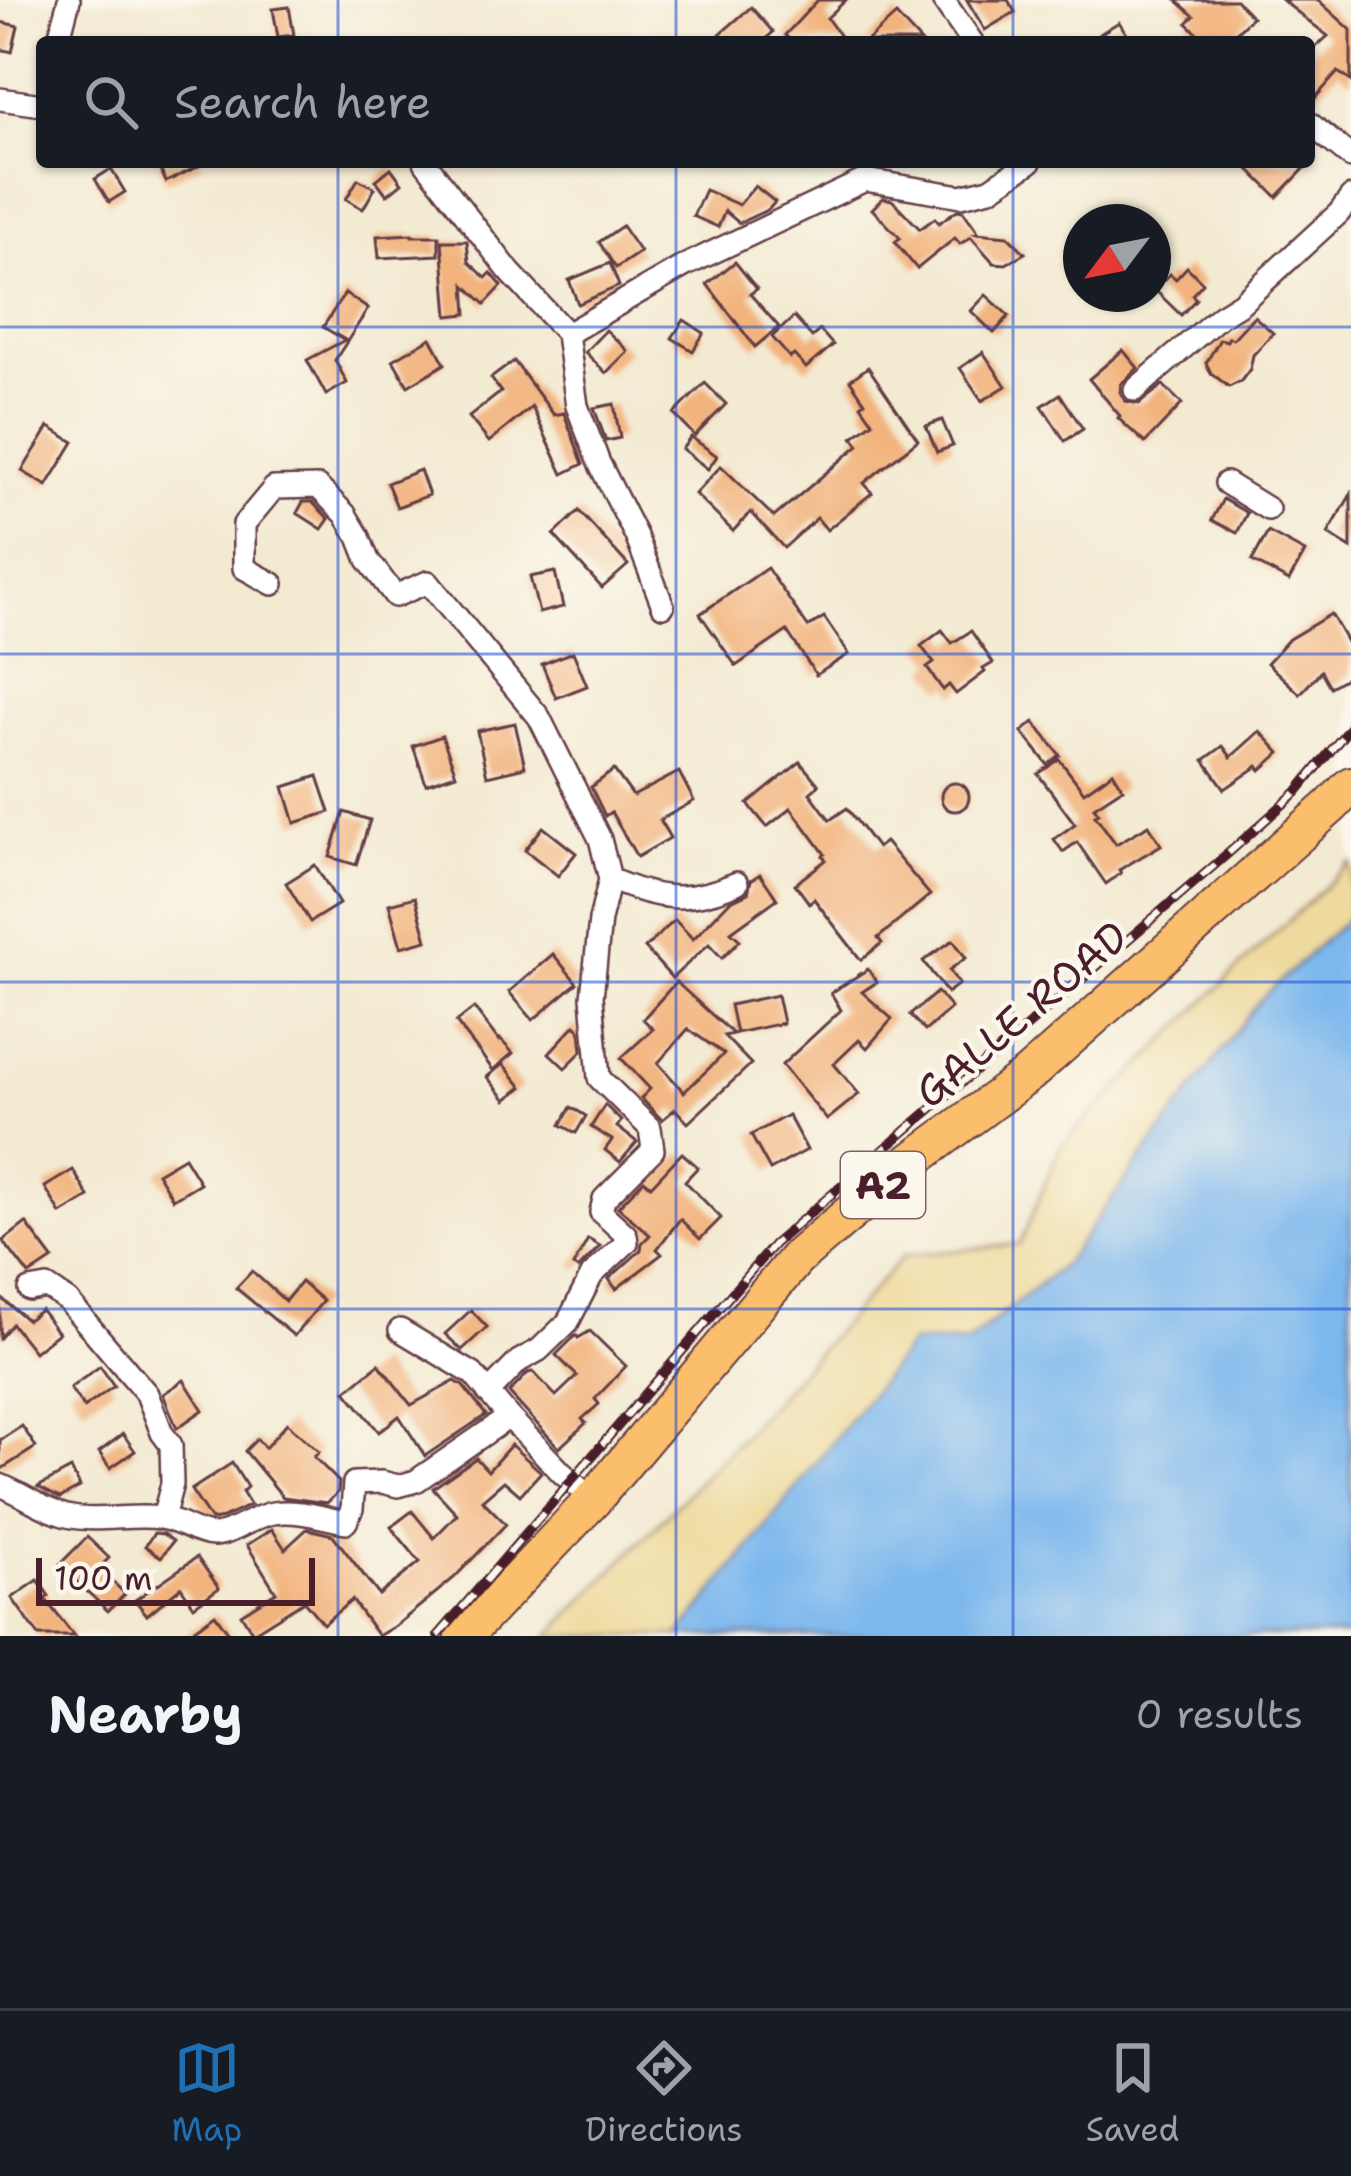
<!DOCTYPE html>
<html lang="en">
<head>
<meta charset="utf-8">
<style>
	:root { --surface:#171b24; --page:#20242c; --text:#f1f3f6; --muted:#9ea1a6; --line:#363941; --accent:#1f6fb2 }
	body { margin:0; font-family:"Shantell Sans",sans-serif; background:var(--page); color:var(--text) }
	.compass { position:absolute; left:1063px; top:204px; width:108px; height:108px; border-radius:50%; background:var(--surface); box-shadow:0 3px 9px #0004; rotate:238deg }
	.scale { position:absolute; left:36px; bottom:30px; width:279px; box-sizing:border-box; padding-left:12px; border:6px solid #4a1f2b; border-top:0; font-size:33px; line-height:42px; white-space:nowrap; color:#4a1f2b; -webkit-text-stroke:9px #fbf7ec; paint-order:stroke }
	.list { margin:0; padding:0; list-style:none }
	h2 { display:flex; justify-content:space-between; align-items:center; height:156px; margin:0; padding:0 48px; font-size:51px }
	h2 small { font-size:39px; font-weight:400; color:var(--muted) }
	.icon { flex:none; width:66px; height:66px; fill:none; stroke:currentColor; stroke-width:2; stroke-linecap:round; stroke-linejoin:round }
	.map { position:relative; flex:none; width:1351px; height:1636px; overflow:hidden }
	.search { position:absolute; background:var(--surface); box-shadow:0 3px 9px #0004; left:36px; right:36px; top:36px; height:132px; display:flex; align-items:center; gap:30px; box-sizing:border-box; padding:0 42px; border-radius:12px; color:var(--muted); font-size:45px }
	.sheet { height:372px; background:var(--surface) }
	nav { display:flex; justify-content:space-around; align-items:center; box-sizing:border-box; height:168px; border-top:3px solid var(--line); background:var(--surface); font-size:33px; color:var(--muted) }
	nav a { display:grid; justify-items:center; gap:6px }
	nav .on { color:var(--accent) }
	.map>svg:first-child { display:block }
	.sand { fill:#eeda9e; stroke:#9c7c64; stroke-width:3 }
	.water { fill:#7bb7ed; stroke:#626b8c; stroke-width:3 }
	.building { fill:#f2b37d; fill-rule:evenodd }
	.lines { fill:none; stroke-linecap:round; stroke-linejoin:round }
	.minor-casing { stroke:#633d44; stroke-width:26 }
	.trunk-casing { stroke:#633d44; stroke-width:40 }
	.minor { stroke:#fff; stroke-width:21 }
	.trunk { stroke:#fabe6d; stroke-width:36 }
	.rail-casing { stroke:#4a1f2b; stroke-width:10 }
	.rail { stroke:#fbf7ec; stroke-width:6; stroke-dasharray:18; stroke-linecap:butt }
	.grid { fill:none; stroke:#1d4ed8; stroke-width:3; stroke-opacity:0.55 }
	.labels { text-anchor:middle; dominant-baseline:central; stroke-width:9; stroke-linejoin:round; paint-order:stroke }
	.shield { fill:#fbf7ec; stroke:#7f6065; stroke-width:3 }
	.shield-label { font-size:39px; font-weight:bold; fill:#4a1f2b }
	.street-label { font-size:42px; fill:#4a1f2b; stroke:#fbf7ec }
</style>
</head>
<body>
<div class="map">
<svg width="1351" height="1636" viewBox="0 0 1351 1636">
	<rect width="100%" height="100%" fill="#fbf7ec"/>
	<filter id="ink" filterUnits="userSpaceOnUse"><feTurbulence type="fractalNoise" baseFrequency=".00833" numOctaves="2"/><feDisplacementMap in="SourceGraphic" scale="24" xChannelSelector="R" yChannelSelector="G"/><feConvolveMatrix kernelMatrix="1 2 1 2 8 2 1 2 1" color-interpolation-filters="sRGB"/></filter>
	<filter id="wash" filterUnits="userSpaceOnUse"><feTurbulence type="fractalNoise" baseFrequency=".004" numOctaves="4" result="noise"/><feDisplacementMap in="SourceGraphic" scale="48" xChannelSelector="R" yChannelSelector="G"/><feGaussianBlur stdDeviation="2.7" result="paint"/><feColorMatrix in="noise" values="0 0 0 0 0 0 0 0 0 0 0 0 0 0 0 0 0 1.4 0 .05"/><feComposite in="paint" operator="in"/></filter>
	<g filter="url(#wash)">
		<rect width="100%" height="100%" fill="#f3ead2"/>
		<polygon class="sand" points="1351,862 1351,915 1257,1003 1063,1265 967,1343 911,1343 679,1636 549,1636 744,1435 903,1256 1020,1244 1060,1147 1229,977"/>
		<polygon class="water" points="1351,915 1351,1636 679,1636 911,1343 968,1343 1063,1265 1257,1003"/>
		<g id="blocks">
			<g class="building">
				<polygon points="818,0 846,0 827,18 844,42 792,42 785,35"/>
				<polygon points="967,0 1008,0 1015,12 985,30"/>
				<polygon points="1176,0 1236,0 1252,17 1226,42 1206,42 1187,23 1194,16"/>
				<polygon points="1282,0 1318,0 1351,30 1351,81 1338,72 1309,105 1309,53 1328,36"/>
				<polygon points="289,7 294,35 278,37 273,9"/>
				<polygon points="751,7 773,32 763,42 728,42 720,34"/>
				<polygon points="896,15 921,42 866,42"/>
				<polygon points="0,22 18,26 12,52 0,49"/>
				<polygon points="1119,22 1132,42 1087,42"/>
				<polygon points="157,162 207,162 166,182"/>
				<polygon points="1242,162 1296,162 1304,169 1277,197"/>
				<polygon points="391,168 402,183 387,195 376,180"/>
				<polygon points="111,169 125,192 109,202 95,179"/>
				<polygon points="358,179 375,188 363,209 346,199"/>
				<polygon points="755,186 775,202 769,209 739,223 725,211 718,227 693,216 705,190 739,205"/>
				<polygon points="883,198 892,200 920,229 935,218 939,223 957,210 963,211 978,232 976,233 1008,236 1025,253 1006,264 994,263 971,237 960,244 955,238 917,269 895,242 900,238 872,209"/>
				<polygon points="622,226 640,252 616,268 599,242"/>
				<polygon points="412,234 412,236 439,236 439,255 379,258 377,236"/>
				<polygon points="442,241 467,241 469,262 486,278 491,273 502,286 485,304 465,285 467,314 448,316"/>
				<polygon points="735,262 757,289 750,294 779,327 755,347 707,284"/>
				<polygon points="610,263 619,286 578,304 569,280"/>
				<polygon points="1187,267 1203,283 1192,295 1196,299 1181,315 1155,290 1170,274 1176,279"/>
				<polygon points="345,293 368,309 335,360 347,383 326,395 307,360 345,340 323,327"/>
				<polygon points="986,295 1009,316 994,333 971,311"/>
				<polygon points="1254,316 1273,333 1253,355 1250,369 1241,381 1229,387 1211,373 1206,363 1220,339 1227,341 1229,337 1233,339"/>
				<polygon points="794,317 812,337 820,330 833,345 806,368 794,355 790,358 772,337"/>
				<polygon points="684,320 704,333 693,351 672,338"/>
				<polygon points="606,330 628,351 606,373 585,352"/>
				<polygon points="431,338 445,364 408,386 393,360"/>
				<polygon points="1123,350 1138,368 1121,384 1120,392 1125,401 1139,404 1163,385 1182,404 1145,443 1118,418 1120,416 1089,379"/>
				<polygon points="983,352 1006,386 982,401 960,368"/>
				<polygon points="514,361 554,415 564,413 583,464 563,474 532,407 489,442 469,417 501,392 491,378"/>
				<polygon points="868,367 918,440 864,483 872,493 827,530 817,518 784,548 751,512 733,531 695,494 721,466 774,517 859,445 853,437 873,422 861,405 865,402 850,380"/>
				<polygon points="705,383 726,404 695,436 674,414"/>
				<polygon points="1060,394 1083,429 1065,441 1042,406"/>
				<polygon points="614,404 620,438 606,441 594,408"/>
				<polygon points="942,420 953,446 937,452 926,426"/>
				<polygon points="49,427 74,442 47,486 22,471"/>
				<polygon points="691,437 717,456 708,469 682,449"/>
				<polygon points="420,470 429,495 397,507 387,483"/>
				<polygon points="1351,494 1351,548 1328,534"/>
				<polygon points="1223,499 1247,513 1237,533 1212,520"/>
				<polygon points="303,502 312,502 329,519 322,529 297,513"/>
				<polygon points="579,511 628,565 602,588 554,535"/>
				<polygon points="1268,532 1305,552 1289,581 1252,561"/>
				<polygon points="767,568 808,627 824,617 849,654 816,675 787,631 736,666 700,614"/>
				<polygon points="555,572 563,607 539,613 530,577"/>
				<polygon points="1331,614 1351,649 1351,675 1330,687 1321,671 1300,694 1267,663 1289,639"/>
				<polygon points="942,630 952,643 971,631 993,663 983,669 985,672 956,694 949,685 943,690 927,668 934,663 921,646"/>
				<polygon points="573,652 587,686 556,698 542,664"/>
				<polygon points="1034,722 1060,755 1048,765 1022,732"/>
				<polygon points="515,723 525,767 487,776 477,731"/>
				<polygon points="1260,731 1280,753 1261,770 1258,766 1225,789 1204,760 1223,746 1231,757"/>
				<polygon points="442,736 456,774 426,784 413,746"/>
				<polygon points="1059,759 1084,792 1113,772 1123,788 1094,807 1099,813 1095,815 1116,844 1149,825 1161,845 1119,870 1121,873 1106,884 1077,842 1063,852 1054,839 1075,824 1038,774"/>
				<polygon points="800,762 819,785 810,793 830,820 847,808 877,848 885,842 930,895 878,938 882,943 861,960 814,899 809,903 795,884 826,860 823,856 825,854 791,808 767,827 748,804"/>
				<polygon points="614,770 633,796 679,772 694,801 660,820 670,838 637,857 611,812 605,816 591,787"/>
				<polygon points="318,776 330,812 295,823 284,787"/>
				<circle cx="955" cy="797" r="14"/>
				<polygon points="344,812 370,820 356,865 330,857"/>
				<polygon points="543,827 576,853 558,876 525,850"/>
				<polygon points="315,865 339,904 310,922 286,883"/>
				<polygon points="760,874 777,899 731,932 740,940 722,958 709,944 672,978 645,948 675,920 693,939 729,902 748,893 751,880"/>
				<polygon points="415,897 427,940 401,947 389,904"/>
				<polygon points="953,940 966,958 949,970 959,984 947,993 923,961"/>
				<polygon points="553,954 577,983 533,1020 509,992"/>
				<polygon points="868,969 877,982 862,992 892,1019 867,1048 859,1040 834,1064 859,1094 827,1120 782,1065 841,1010 831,993"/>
				<path d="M676,982L733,1034L724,1036L751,1064L688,1123L675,1109L662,1120L641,1098L650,1089L621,1058L653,1029L643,1019ZM688,1029L724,1054L684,1092L658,1063Z"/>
				<polygon points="937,992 951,1008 925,1031 910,1015"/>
				<polygon points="777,995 783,1023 736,1033 730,1005"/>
				<polygon points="474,1008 499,1041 500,1039 513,1053 493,1070 456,1022"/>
				<polygon points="575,1025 580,1030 582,1051 565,1068 549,1053"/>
				<polygon points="503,1064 522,1087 506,1100 487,1077"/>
				<polygon points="605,1105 621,1121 617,1127 637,1142 620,1162 605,1150 612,1140 591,1127"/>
				<polygon points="571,1107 586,1116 576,1133 561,1125"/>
				<polygon points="788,1115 807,1150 770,1170 751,1135"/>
				<polygon points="682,1153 698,1167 685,1181 721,1218 700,1239 680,1219 657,1249 662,1254 616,1289 609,1279 641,1250 642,1243 650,1235 618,1207 644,1180 651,1186"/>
				<polygon points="184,1157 200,1183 173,1199 157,1173"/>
				<polygon points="73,1170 89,1197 61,1214 45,1187"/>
				<polygon points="26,1223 53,1259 29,1275 3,1241"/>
				<polygon points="588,1239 600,1246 578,1269 573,1266"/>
				<polygon points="252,1271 285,1301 301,1282 323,1301 294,1336 236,1288"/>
				<polygon points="0,1297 27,1320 41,1310 58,1333 34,1352 12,1324 0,1338"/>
				<polygon points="471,1310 487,1327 462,1350 445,1334"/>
				<polygon points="590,1331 626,1366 595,1399 599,1404 582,1419 586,1423 559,1448 509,1393 528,1373 533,1372 556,1396 577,1376 556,1355 576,1335 578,1338"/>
				<polygon points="379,1364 411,1405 455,1381 463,1386 486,1415 425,1456 399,1416 379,1432 346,1391"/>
				<polygon points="100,1366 114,1386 84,1408 70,1388"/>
				<polygon points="184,1380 203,1410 177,1428 163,1394"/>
				<polygon points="287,1423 319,1452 314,1457 339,1482 338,1492 327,1503 283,1497 245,1451 257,1439 265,1448"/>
				<polygon points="22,1426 36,1447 0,1470 0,1440"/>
				<polygon points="123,1434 135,1451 110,1468 99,1452"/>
				<polygon points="511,1445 541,1472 520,1495 504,1481 482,1500 506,1524 454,1578 398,1624 378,1636 352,1600 323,1624 304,1601 253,1633 241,1614 276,1592 247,1545 272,1529 285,1549 307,1529 333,1535 379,1595 420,1562 391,1527 412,1511 434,1538 457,1514 433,1488 476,1458 488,1471"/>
				<polygon points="232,1463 247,1487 242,1492 250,1505 223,1518 211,1520 191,1490"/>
				<polygon points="71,1469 80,1487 60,1498 38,1487"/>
				<polygon points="154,1533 163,1534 173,1541 161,1557 145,1546"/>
				<polygon points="87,1537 109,1558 99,1568 125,1594 108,1611 59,1565"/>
				<polygon points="197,1557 219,1588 194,1606 181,1587 147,1615 135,1600"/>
				<polygon points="38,1580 49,1596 45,1599 74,1636 39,1636 12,1598"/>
				<polygon points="215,1614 231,1636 185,1636"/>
			</g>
		</g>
	</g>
	<g filter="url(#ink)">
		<use href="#blocks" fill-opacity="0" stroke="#633d44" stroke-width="3"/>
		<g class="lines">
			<defs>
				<g id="minor">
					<polyline points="943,0 972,42"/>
					<polyline points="58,42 69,0"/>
					<polyline points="0,99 42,105"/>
					<polyline points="1309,123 1351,157"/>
					<polyline points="425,162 509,271 567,334 684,266 865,180 961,196 990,189 1030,162"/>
					<polyline points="567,334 577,406 599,463 636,536 663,606"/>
					<polyline points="1135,390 1220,316 1241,303 1339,213 1351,197"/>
					<polyline points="1226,483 1268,509"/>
					<polyline points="273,584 244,568 244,524 274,488 318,487 345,514 359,537 368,560 395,596 428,582 539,717 600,839 610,879 600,920 592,997 599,1078 650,1128 653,1150 604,1199 601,1212 626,1235 627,1242 592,1275 568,1322 539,1350 519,1361 488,1393"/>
					<path d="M610,879C657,900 689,904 737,883"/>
					<polyline points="30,1290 47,1287 68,1301 147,1394 162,1433 171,1445 172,1484 163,1518"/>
					<polyline points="400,1330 473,1374 509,1417 562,1473 593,1500"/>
					<path d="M0,1485C23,1494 43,1510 67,1516C97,1523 130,1514 160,1518C179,1520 194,1534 213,1535C232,1535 253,1516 273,1513C298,1509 323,1518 346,1522L352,1509L354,1483L382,1482L398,1486L416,1481L509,1417"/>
				</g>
				<polyline id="trunk" points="464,1636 593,1500 796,1259 913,1160 1029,1074 1332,805 1351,785"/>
			</defs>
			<use href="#minor" class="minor-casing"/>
			<use href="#trunk" class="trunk-casing"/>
			<use href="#minor" class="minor"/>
			<use href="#trunk" class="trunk"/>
			<defs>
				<polyline id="rail" points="438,1636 774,1244 1224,857 1297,792 1351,726"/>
			</defs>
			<use href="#rail" class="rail-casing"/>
			<use href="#rail" class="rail"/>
		</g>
	</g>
	<path class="grid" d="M338,0V42M676,0V42M1013,0V42M338,162V1636M676,162V1636M1013,162V1636M0,327H1351M0,654H1351M0,982H1351M0,1309H1351"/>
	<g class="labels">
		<rect class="shield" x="841" y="1152" width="84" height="66" rx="9"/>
		<g class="shield-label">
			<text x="883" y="1185">A2</text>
		</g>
		<g class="street-label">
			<text transform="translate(1021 1014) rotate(-40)">GALLE ROAD</text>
		</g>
	</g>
</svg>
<svg class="compass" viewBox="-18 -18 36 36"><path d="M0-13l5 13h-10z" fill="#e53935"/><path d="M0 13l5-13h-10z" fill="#9ea1a6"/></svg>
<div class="scale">100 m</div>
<div class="search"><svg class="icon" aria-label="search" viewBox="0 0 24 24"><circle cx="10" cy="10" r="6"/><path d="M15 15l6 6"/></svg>Search here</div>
</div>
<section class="sheet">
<h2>Nearby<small>0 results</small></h2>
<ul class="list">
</ul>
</section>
<nav>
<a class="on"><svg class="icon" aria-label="map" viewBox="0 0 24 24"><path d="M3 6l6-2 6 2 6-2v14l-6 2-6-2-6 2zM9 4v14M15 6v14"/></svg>Map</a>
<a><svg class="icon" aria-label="directions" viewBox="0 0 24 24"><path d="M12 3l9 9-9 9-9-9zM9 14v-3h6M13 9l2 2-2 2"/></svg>Directions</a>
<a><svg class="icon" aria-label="saved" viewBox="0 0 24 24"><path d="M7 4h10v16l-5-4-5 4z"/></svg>Saved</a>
</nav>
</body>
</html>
